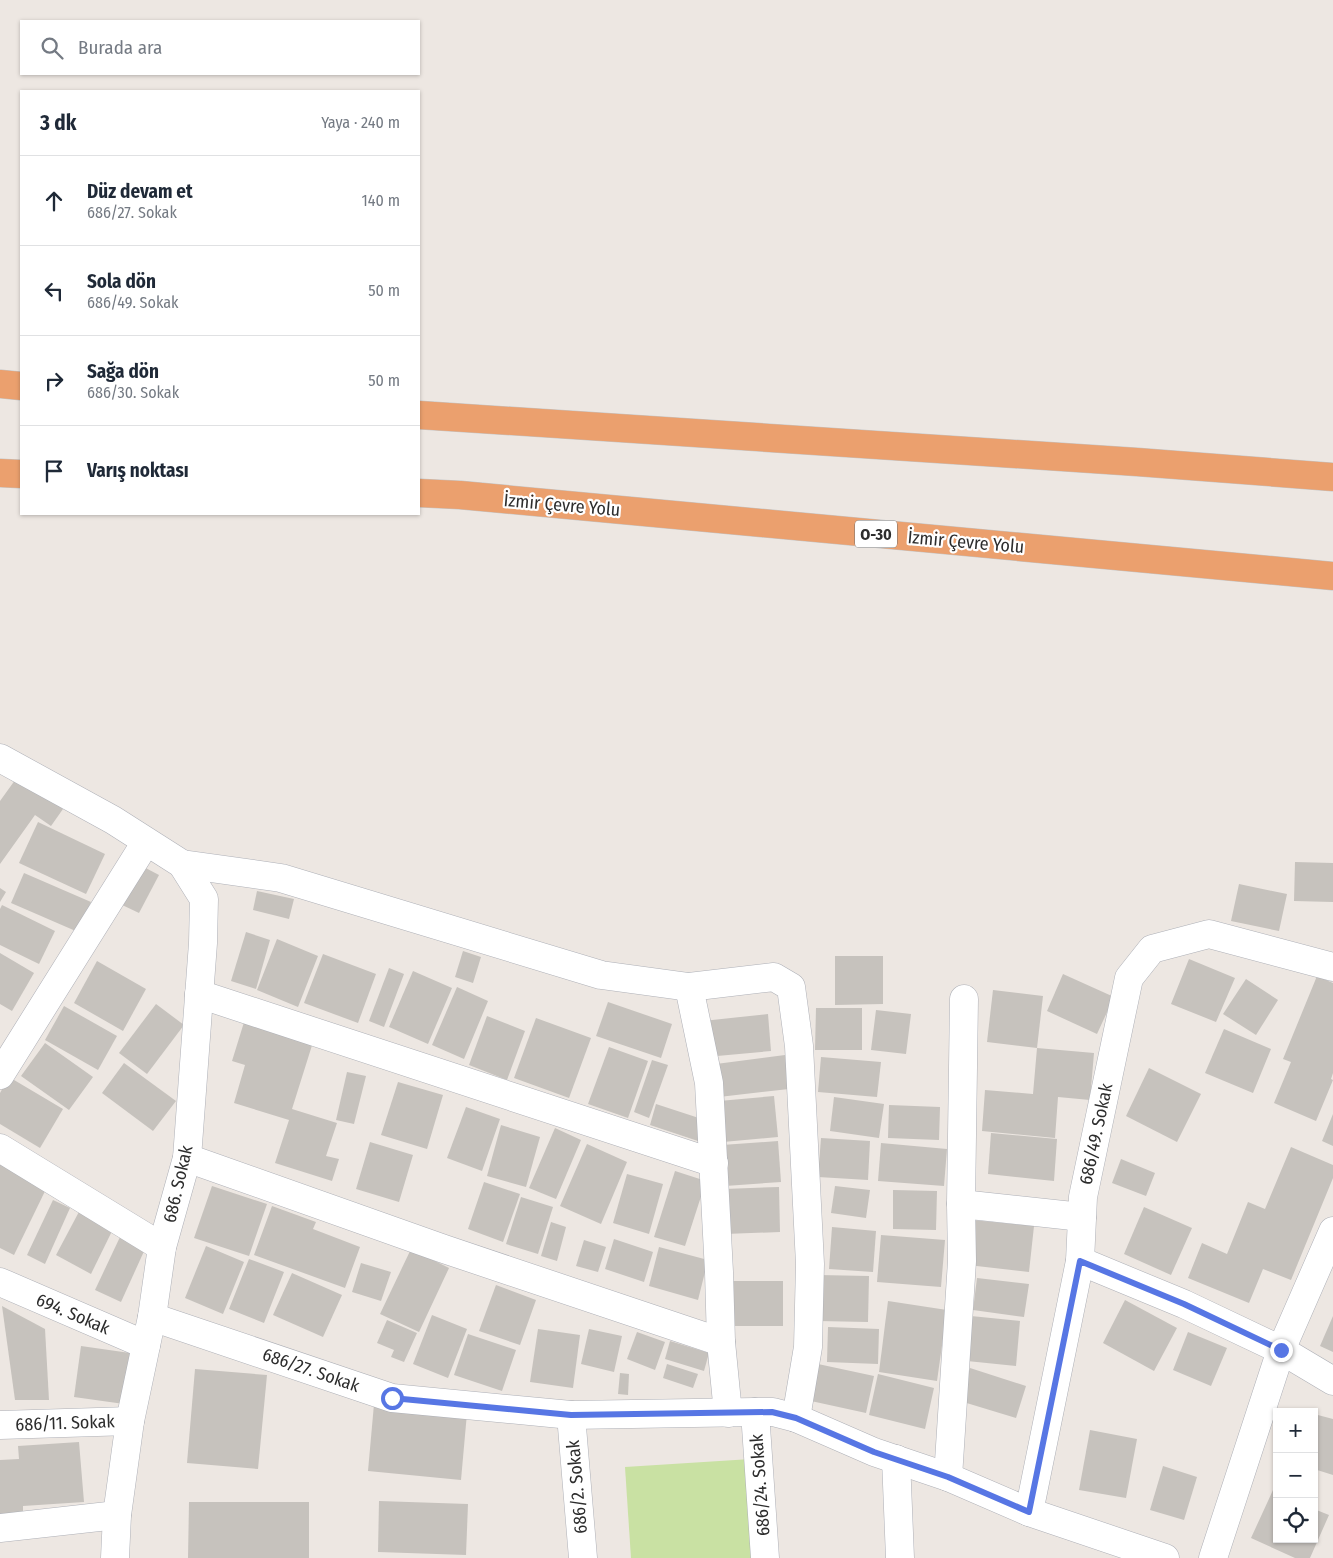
<!DOCTYPE html>
<html lang="tr">
<head>
<meta charset="utf-8">
<style>
	:root { --surface:#fff; --page:#f6f6f7; --text:#1f2937; --muted:#747a83; --line:#e0e1e3 }
	body { margin:0; font-family:"Fira Sans Condensed",sans-serif; background:var(--page); color:var(--text) }
	.controls { position:absolute; right:15px; bottom:15px; display:grid; overflow:hidden; border-radius:0px; box-shadow:0 1px 4px #0004 }
	.controls button { width:45px; height:45px; display:grid; place-items:center; padding:0; border:0; border-bottom:1px solid var(--line); background:var(--surface); color:var(--text); font:25px sans-serif }
	.stop { position:absolute; width:15px; height:15px; margin:-11px; border:4px solid #5776e4; border-radius:50%; background:#fff }
	.stop.end { background:#5776e4; border-color:#fff; box-shadow:0 1px 5px #0008 }
	.list { margin:0; padding:0; list-style:none }
	h2 { display:flex; justify-content:space-between; align-items:center; height:65px; margin:0; padding:0 20px; font-size:21px }
	h2 small { font-size:16px; font-weight:400; color:var(--muted) }
	.list li { display:grid; grid-template-columns:32px 1fr auto; gap:15px; align-items:center; box-sizing:border-box; height:90px; padding:0 20px; border-top:1px solid var(--line) }
	.list b { display:block; font-size:19px; white-space:nowrap }
	.list p { margin:0; font-size:16px; white-space:nowrap; color:var(--muted) }
	.list em { font-size:16px; font-style:normal; color:var(--muted) }
	.icon { flex:none; width:28px; height:28px; fill:none; stroke:currentColor; stroke-width:2; stroke-linecap:round; stroke-linejoin:round }
	.map { position:relative; flex:none; width:1333px; height:1558px; overflow:hidden }
	.search { position:absolute; background:var(--surface); box-shadow:0 1px 4px #0004; left:20px; top:20px; width:400px; height:55px; display:flex; align-items:center; gap:12px; box-sizing:border-box; padding:0 18px; border-radius:0px; color:var(--muted); font-size:19px }
	.panel { position:absolute; background:var(--surface); box-shadow:0 1px 4px #0004; left:20px; top:90px; width:400px; height:425px; border-radius:0px }
	.map>svg:first-child { display:block }
	.pitch { fill:#c9e1a3 }
	.building { fill:#c6c2bd }
	.lines { fill:none; stroke-linecap:round; stroke-linejoin:round }
	.minor-casing { stroke:#aeb0b7; stroke-width:29 }
	.highway-casing { stroke:#c4c4c4; stroke-width:29 }
	.minor { stroke:#fff; stroke-width:28 }
	.highway { stroke:#eba06e; stroke-width:28 }
	.route { stroke:#5776e4; stroke-width:6 }
	.labels { text-anchor:middle; dominant-baseline:central; stroke-width:4.5; stroke-linejoin:round; paint-order:stroke }
	.shield { fill:#fff; stroke:#6c6c6c; stroke-width:1 }
	.shield-label { font-size:16px; font-weight:bold; fill:#2d2d2d }
	.street-label { font-size:18px; fill:#2d2d2d; stroke:#fff }
</style>
</head>
<body>
<div class="map">
<svg width="1333" height="1558" viewBox="0 0 1333 1558">
	<rect width="100%" height="100%" fill="#ede7e2"/>
	<polygon class="pitch" points="751,1459 758,1558 631,1558 625,1467"/>
	<g class="building">
		<polygon points="18,776 63,809 51,826 35,815 0,864 0,801"/>
		<polygon points="38,822 105,854 86,894 19,863"/>
		<polygon points="1295,862 1333,863 1333,902 1294,901"/>
		<polygon points="138,864 159,875 139,913 118,903"/>
		<polygon points="24,873 91,902 78,932 11,903"/>
		<polygon points="1239,884 1287,894 1279,931 1231,921"/>
		<polygon points="0,888 6,892 0,902"/>
		<polygon points="257,891 294,899 289,919 253,910"/>
		<polygon points="2,905 55,931 39,964 0,945 0,909"/>
		<polygon points="246,932 270,940 256,989 231,981"/>
		<polygon points="277,939 318,956 298,1007 257,990"/>
		<polygon points="463,951 481,957 473,983 455,977"/>
		<polygon points="0,953 34,973 12,1011 0,1004"/>
		<polygon points="323,954 376,974 358,1023 304,1003"/>
		<polygon points="835,956 883,956 883,1004 835,1005"/>
		<polygon points="1189,959 1235,978 1216,1022 1171,1004"/>
		<polygon points="97,961 146,989 123,1031 74,1003"/>
		<polygon points="389,968 404,974 384,1027 369,1021"/>
		<polygon points="413,971 452,988 428,1044 389,1027"/>
		<polygon points="1063,974 1114,997 1097,1034 1047,1011"/>
		<polygon points="1317,976 1333,983 1333,1073 1331,1079 1333,1080 1316,1121 1274,1103 1291,1062 1283,1059"/>
		<polygon points="1246,979 1278,1000 1256,1035 1223,1014"/>
		<polygon points="457,987 488,1001 464,1059 432,1045"/>
		<polygon points="993,990 1043,996 1037,1048 987,1042"/>
		<polygon points="608,1002 672,1024 661,1058 596,1036"/>
		<polygon points="156,1004 184,1025 147,1074 119,1053"/>
		<polygon points="64,1006 117,1036 98,1070 45,1040"/>
		<polygon points="816,1008 862,1008 862,1050 815,1050"/>
		<polygon points="876,1010 911,1014 906,1054 871,1050"/>
		<polygon points="768,1014 771,1051 706,1057 703,1021"/>
		<polygon points="487,1016 525,1031 507,1080 469,1065"/>
		<polygon points="536,1018 591,1038 569,1098 514,1078"/>
		<polygon points="245,1019 314,1039 292,1109 337,1123 326,1156 339,1159 332,1181 275,1163 289,1120 234,1103 245,1065 232,1061"/>
		<polygon points="1224,1029 1271,1049 1253,1093 1205,1073"/>
		<polygon points="45,1043 93,1077 69,1110 21,1076"/>
		<polygon points="609,1047 648,1061 628,1118 588,1104"/>
		<polygon points="1037,1048 1094,1053 1090,1100 1058,1097 1055,1138 982,1131 985,1090 1033,1094"/>
		<polygon points="785,1055 789,1089 719,1097 716,1064"/>
		<polygon points="821,1057 881,1062 877,1097 818,1092"/>
		<polygon points="652,1060 668,1065 649,1118 634,1112"/>
		<polygon points="124,1063 176,1101 153,1131 102,1093"/>
		<polygon points="1149,1068 1201,1094 1177,1142 1126,1116"/>
		<polygon points="347,1072 366,1076 354,1124 336,1120"/>
		<polygon points="9,1077 63,1109 40,1148 0,1124 0,1093"/>
		<polygon points="398,1082 443,1095 427,1149 381,1135"/>
		<polygon points="774,1096 778,1137 723,1142 719,1101"/>
		<polygon points="834,1097 884,1104 879,1138 830,1131"/>
		<polygon points="656,1104 705,1120 698,1141 650,1125"/>
		<polygon points="889,1105 940,1107 939,1140 888,1138"/>
		<polygon points="466,1107 500,1119 482,1171 447,1158"/>
		<polygon points="1333,1114 1333,1146 1322,1141"/>
		<polygon points="501,1125 540,1137 526,1187 487,1176"/>
		<polygon points="555,1128 581,1140 556,1199 529,1188"/>
		<polygon points="991,1133 1057,1139 1054,1181 988,1174"/>
		<polygon points="821,1138 870,1141 868,1180 818,1177"/>
		<polygon points="778,1141 781,1182 725,1186 722,1145"/>
		<polygon points="370,1142 413,1155 399,1202 356,1189"/>
		<polygon points="881,1143 947,1149 944,1186 878,1181"/>
		<polygon points="587,1144 627,1162 601,1224 560,1206"/>
		<polygon points="1291,1147 1333,1165 1333,1178 1291,1280 1263,1269 1249,1303 1188,1278 1202,1243 1227,1254 1248,1202 1265,1209"/>
		<polygon points="1121,1159 1155,1173 1146,1196 1112,1183"/>
		<polygon points="0,1163 47,1187 14,1255 0,1248"/>
		<polygon points="675,1171 706,1181 685,1246 654,1237"/>
		<polygon points="627,1174 663,1184 649,1234 613,1223"/>
		<polygon points="484,1182 520,1194 503,1242 468,1229"/>
		<polygon points="212,1186 267,1204 249,1256 194,1238"/>
		<polygon points="835,1186 870,1190 866,1218 831,1213"/>
		<polygon points="779,1187 780,1232 725,1234 724,1189"/>
		<polygon points="893,1190 937,1191 936,1230 893,1229"/>
		<polygon points="521,1197 553,1207 538,1254 506,1244"/>
		<polygon points="53,1200 70,1208 45,1264 27,1255"/>
		<polygon points="272,1206 316,1222 313,1229 360,1247 345,1288 254,1255"/>
		<polygon points="1144,1207 1192,1228 1171,1275 1124,1254"/>
		<polygon points="81,1208 115,1225 91,1274 56,1255"/>
		<polygon points="972,1220 1034,1226 1029,1272 968,1265"/>
		<polygon points="551,1222 566,1227 557,1261 541,1256"/>
		<polygon points="832,1227 876,1231 873,1272 829,1269"/>
		<polygon points="881,1235 945,1240 941,1287 877,1282"/>
		<polygon points="120,1237 145,1249 121,1302 95,1290"/>
		<polygon points="614,1239 653,1252 644,1282 605,1269"/>
		<polygon points="584,1240 606,1247 598,1272 576,1266"/>
		<polygon points="206,1246 244,1262 223,1314 185,1298"/>
		<polygon points="659,1247 708,1260 698,1300 649,1286"/>
		<polygon points="411,1249 449,1268 419,1332 380,1314"/>
		<polygon points="249,1259 284,1272 264,1323 229,1309"/>
		<polygon points="361,1263 391,1272 381,1301 352,1292"/>
		<polygon points="292,1273 342,1295 323,1337 273,1315"/>
		<polygon points="819,1275 869,1276 868,1322 818,1321"/>
		<polygon points="977,1278 1029,1284 1024,1317 973,1310"/>
		<polygon points="728,1281 783,1281 783,1326 729,1326"/>
		<polygon points="496,1285 536,1300 520,1345 479,1331"/>
		<polygon points="1125,1300 1177,1328 1154,1371 1103,1343"/>
		<polygon points="888,1301 947,1310 937,1381 879,1372"/>
		<polygon points="2,1306 45,1329 49,1400 15,1400"/>
		<polygon points="432,1315 467,1329 448,1378 413,1364"/>
		<polygon points="971,1316 1020,1321 1016,1366 967,1361"/>
		<polygon points="1333,1316 1333,1352 1320,1346"/>
		<polygon points="387,1320 417,1333 404,1362 391,1357 394,1350 377,1343"/>
		<polygon points="828,1327 879,1329 878,1364 827,1362"/>
		<polygon points="538,1329 580,1335 573,1388 530,1382"/>
		<polygon points="589,1329 622,1336 614,1372 581,1364"/>
		<polygon points="637,1332 665,1342 655,1370 627,1359"/>
		<polygon points="1188,1332 1227,1348 1211,1386 1173,1370"/>
		<polygon points="468,1334 516,1350 502,1391 454,1375"/>
		<polygon points="670,1341 709,1353 704,1371 665,1359"/>
		<polygon points="81,1346 130,1353 124,1404 74,1397"/>
		<polygon points="667,1364 698,1374 693,1388 663,1378"/>
		<polygon points="818,1364 874,1376 866,1413 811,1401"/>
		<polygon points="970,1368 1026,1386 1016,1418 960,1401"/>
		<polygon points="195,1369 267,1375 258,1469 187,1463"/>
		<polygon points="620,1373 629,1374 628,1395 618,1394"/>
		<polygon points="878,1374 934,1388 925,1429 869,1415"/>
		<polygon points="374,1404 467,1413 461,1480 368,1471"/>
		<polygon points="1314,1414 1333,1419 1333,1475 1314,1469"/>
		<polygon points="1090,1430 1137,1439 1126,1498 1079,1490"/>
		<polygon points="79,1442 84,1502 23,1506 23,1516 0,1517 0,1460 19,1459 18,1446"/>
		<polygon points="1163,1466 1197,1477 1184,1520 1150,1510"/>
		<polygon points="1273,1490 1277,1492 1277,1539 1314,1539 1314,1509 1329,1515 1310,1558 1295,1558 1251,1538"/>
		<polygon points="379,1501 468,1504 466,1555 378,1552"/>
		<polygon points="189,1502 309,1502 309,1558 188,1558"/>
	</g>
	<g class="lines">
		<defs>
			<g id="minor">
				<polyline points="0,758 113,820 182,864 204,899 203,943 187,1158 162,1247 152,1317 130,1421 117,1515 115,1558"/>
				<polyline points="182,864 281,878 601,975 689,987 774,977 791,987 799,1046 810,1264 808,1347 796,1418"/>
				<polyline points="689,987 709,1083 719,1272 721,1342 728,1413"/>
				<polyline points="199,994 714,1163"/>
				<polyline points="0,1075 146,842"/>
				<polyline points="0,1148 162,1247"/>
				<polyline points="187,1158 444,1249 721,1342"/>
				<polyline points="961,1204 1082,1217"/>
				<polyline points="1080,1261 1184,1304 1281,1350 1333,1381"/>
				<polyline points="0,1282 146,1345"/>
				<polyline points="152,1317 392,1398 571,1415 755,1412 773,1412 796,1418 874,1452 948,1477 1029,1512 1165,1558"/>
				<polyline points="755,1412 765,1558"/>
				<polyline points="571,1415 583,1558"/>
				<polyline points="0,1425 130,1421"/>
				<polyline points="896,1459 900,1558"/>
				<polyline points="948,1477 962,1261 961,1204 964,999"/>
				<polyline points="1029,1512 1080,1261 1083,1197 1129,978 1152,949 1209,934 1333,967"/>
				<polyline points="0,1528 117,1515"/>
				<polyline points="1213,1558 1281,1350 1333,1231"/>
			</g>
			<g id="highway">
				<polyline points="0,384 21,386"/>
				<polyline points="419,415 1137,462 1333,477"/>
				<polyline points="0,473 21,474"/>
				<polyline points="419,493 460,495 1333,576"/>
			</g>
		</defs>
		<use href="#minor" class="minor-casing"/>
		<use href="#highway" class="highway-casing"/>
		<use href="#minor" class="minor"/>
		<use href="#highway" class="highway"/>
	</g>
	<g class="lines">
		<polyline class="route" points="392,1398 571,1415 772,1412 796,1418 874,1452 948,1477 1029,1512 1080,1261 1184,1304 1281,1350"/>
	</g>
	<g class="labels">
		<rect class="shield" x="855" y="520.5" width="42" height="27" rx="4"/>
		<g class="shield-label">
			<text x="876" y="534">O-30</text>
		</g>
		<g class="street-label">
			<text transform="translate(562 505) rotate(5)">İzmir Çevre Yolu</text>
			<text transform="translate(966 542) rotate(5)">İzmir Çevre Yolu</text>
			<text transform="translate(1096 1134) rotate(-78)">686/49. Sokak</text>
			<text transform="translate(178 1184) rotate(-77)">686. Sokak</text>
			<text transform="translate(73 1314) rotate(23)">694. Sokak</text>
			<text transform="translate(311 1370) rotate(19)">686/27. Sokak</text>
			<text transform="translate(65 1423) rotate(-2)">686/11. Sokak</text>
			<text transform="translate(760 1485) rotate(-94)">686/24. Sokak</text>
			<text transform="translate(577 1487) rotate(-95)">686/2. Sokak</text>
		</g>
	</g>
</svg>
<div class="controls">
<button>+</button>
<button>−</button>
<button><svg class="icon" aria-label="locate" viewBox="0 0 24 24"><circle cx="12" cy="12" r="6"/><path d="M12 2v4M12 18v4M2 12h4M18 12h4"/></svg></button>
</div>
<div class="stop" style="left:392px;top:1398px"></div>
<div class="stop end" style="left:1281px;top:1350px"></div>
<div class="search"><svg class="icon" aria-label="search" viewBox="0 0 24 24"><circle cx="10" cy="10" r="6"/><path d="M15 15l6 6"/></svg>Burada ara</div>
<section class="panel">
<h2>3 dk<small>Yaya · 240 m</small></h2>
<ul class="list">
<li><svg class="icon" aria-label="ahead" viewBox="0 0 24 24"><path d="M12 20V5M6 11l6-6 6 6"/></svg><div><b>Düz devam et</b><p>686/27. Sokak</p></div><em>140 m</em></li>
<li><svg class="icon" aria-label="left" viewBox="0 0 24 24"><path d="M17 20v-9H6M10 6l-5 5 5 5"/></svg><div><b>Sola dön</b><p>686/49. Sokak</p></div><em>50 m</em></li>
<li><svg class="icon" aria-label="right" viewBox="0 0 24 24"><path d="M7 20v-9h11M14 6l5 5-5 5"/></svg><div><b>Sağa dön</b><p>686/30. Sokak</p></div><em>50 m</em></li>
<li><svg class="icon" aria-label="arrive" viewBox="0 0 24 24"><path d="M6 21V4h12l-3 4 3 4H6"/></svg><div><b>Varış noktası</b></div></li>
</ul>
</section>
</div>
</body>
</html>
